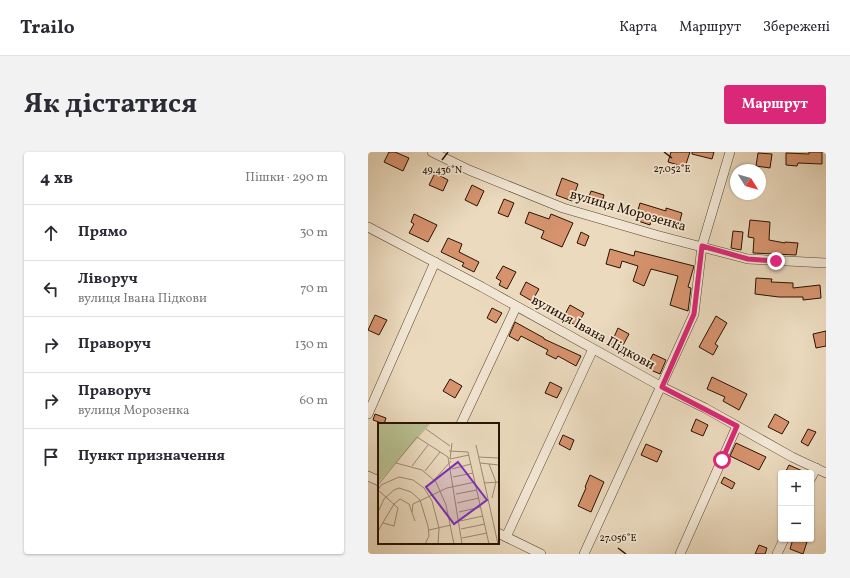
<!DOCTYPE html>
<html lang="uk">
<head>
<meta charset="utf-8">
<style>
	:root { --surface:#fff; --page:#f2f2f3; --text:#2b2b33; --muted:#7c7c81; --line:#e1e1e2; --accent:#db2777 }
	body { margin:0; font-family:Vollkorn,serif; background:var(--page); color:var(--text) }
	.controls { position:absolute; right:12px; bottom:12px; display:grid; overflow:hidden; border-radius:4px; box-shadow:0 1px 3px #0004 }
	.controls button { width:36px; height:36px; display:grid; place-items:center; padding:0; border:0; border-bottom:1px solid var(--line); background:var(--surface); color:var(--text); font:20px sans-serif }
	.compass { position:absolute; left:362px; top:12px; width:36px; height:36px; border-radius:50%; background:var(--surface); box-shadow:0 1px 3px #0004; rotate:127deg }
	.stop { position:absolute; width:12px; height:12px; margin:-9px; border:3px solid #db2777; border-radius:50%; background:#fff }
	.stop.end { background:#db2777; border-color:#fff; box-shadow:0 1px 4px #0008 }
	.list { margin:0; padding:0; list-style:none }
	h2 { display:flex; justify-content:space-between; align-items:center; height:52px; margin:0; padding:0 16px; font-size:17px }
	h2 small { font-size:13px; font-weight:400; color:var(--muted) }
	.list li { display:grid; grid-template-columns:26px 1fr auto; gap:12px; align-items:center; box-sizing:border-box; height:56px; padding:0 16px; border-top:1px solid var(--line) }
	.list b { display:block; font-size:15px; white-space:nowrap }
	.list p { margin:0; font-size:13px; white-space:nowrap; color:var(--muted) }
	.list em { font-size:13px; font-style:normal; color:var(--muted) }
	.icon { flex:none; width:22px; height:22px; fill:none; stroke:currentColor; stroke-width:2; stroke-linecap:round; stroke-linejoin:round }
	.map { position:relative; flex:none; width:458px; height:402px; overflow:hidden; border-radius:4px }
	header { display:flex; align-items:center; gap:24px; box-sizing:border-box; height:56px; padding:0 20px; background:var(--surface); border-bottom:1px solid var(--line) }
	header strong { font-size:19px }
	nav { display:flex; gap:22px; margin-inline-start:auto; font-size:14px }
	.intro { display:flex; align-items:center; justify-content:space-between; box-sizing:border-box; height:96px; padding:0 24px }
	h1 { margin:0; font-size:28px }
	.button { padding:10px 18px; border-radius:4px; background:var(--accent); color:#fff; font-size:14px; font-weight:700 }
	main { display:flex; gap:24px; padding:0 24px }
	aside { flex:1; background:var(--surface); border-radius:4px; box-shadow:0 1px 3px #0004 }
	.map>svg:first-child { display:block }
	.building { fill:#d6936e; stroke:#281201 }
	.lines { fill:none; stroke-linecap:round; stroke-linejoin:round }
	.minor-casing { stroke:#594430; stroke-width:10 }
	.minor { stroke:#f2e7d5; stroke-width:9 }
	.route { stroke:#db2777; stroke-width:5 }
	.ticks { fill:none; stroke:#281201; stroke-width:1.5 }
	.labels { text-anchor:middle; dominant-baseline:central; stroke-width:3.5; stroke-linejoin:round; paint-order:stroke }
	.street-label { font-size:14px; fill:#281201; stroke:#f2e7d5 }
	.inset-road { fill:none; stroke:#9d8a72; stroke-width:1 }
	.view { fill:#7b2cbf; fill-opacity:0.15; stroke:#7b2cbf; stroke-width:2 }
	.inset-edge { fill:none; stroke:#281201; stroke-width:2 }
	.ticks-label { font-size:10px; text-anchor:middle; fill:#281201; stroke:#f2e7d5; stroke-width:3.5; stroke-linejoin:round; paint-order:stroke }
</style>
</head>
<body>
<header>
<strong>Trailo</strong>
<nav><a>Карта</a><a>Маршрут</a><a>Збережені</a></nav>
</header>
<div class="intro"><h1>Як дістатися</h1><a class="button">Маршрут</a></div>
<main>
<aside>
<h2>4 хв<small>Пішки · 290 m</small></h2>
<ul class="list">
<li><svg class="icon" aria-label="ahead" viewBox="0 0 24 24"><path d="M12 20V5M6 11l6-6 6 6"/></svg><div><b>Прямо</b></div><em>30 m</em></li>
<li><svg class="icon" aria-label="left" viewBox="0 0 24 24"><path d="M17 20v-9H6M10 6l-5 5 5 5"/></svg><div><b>Ліворуч</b><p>вулиця Івана Підкови</p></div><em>70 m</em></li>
<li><svg class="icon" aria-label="right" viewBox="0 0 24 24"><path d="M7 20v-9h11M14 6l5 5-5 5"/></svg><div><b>Праворуч</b></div><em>130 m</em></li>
<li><svg class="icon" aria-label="right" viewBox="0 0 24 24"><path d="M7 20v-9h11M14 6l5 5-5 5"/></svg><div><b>Праворуч</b><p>вулиця Морозенка</p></div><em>60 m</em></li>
<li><svg class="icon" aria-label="arrive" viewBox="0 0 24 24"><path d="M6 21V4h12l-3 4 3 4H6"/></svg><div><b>Пункт призначення</b></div></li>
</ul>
</aside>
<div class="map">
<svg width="458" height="402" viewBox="0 0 458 402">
	<rect width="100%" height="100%" fill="#ebdabe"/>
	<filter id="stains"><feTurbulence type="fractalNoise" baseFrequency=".005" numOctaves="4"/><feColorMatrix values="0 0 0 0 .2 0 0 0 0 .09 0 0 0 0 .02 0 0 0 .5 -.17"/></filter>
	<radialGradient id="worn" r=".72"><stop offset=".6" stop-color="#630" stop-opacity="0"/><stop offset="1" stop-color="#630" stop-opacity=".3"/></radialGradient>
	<g class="building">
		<polygon points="21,0 27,0 41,6 35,19 16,10"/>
		<polygon points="303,0 322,0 317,15 300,10"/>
		<polygon points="324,0 346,0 344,7 324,2"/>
		<polygon points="441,0 454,0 454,12 430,11 429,14 418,13 418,1 441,2"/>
		<polygon points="390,1 404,2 402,16 388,14"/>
		<polygon points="67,21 80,28 75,39 61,33"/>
		<polygon points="194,26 210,32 204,49 188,43"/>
		<polygon points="104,33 116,39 109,54 97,48"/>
		<polygon points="223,39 236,43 233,55 219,50"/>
		<polygon points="136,47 146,51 140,65 130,61"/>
		<polygon points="272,51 298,59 298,56 314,61 310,76 283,69 282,73 267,68"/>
		<polygon points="161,60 181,67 183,62 205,71 194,95 173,86 176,79 157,71"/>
		<polygon points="46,62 69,73 60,90 41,81 46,72 43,70"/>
		<polygon points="382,68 402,70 401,88 417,91 417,90 430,91 428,103 385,101 386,86 380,85"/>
		<polygon points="365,79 375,80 373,98 363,96"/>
		<polygon points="213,80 221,84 217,94 209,91"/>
		<polygon points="80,86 94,92 91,100 111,110 106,120 94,114 96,111 73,100"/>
		<polygon points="242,97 266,104 267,99 326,114 320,135 323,136 320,159 302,153 310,124 283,117 276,134 265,129 270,114 254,109 252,116 238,112"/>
		<polygon points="135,114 148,120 139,137 131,133 133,129 128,126"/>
		<polygon points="388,126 404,127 403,130 425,131 425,136 452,133 453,146 435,148 435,145 411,145 387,142"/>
		<polygon points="158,130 171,137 164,149 152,142"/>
		<polygon points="202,153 216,161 209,174 195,166"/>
		<polygon points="124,156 134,161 128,171 119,166"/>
		<polygon points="7,163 19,168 11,183 0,178"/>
		<polygon points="348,164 359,171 347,192 350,194 345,203 331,195"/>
		<polygon points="147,170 176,186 176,187 213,204 208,214 190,204 188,207 178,202 180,198 153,184 150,189 141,184"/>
		<polygon points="250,176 261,182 253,197 243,192"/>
		<polygon points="458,179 458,194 448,196 445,182"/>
		<polygon points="285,202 298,208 292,222 278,216"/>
		<polygon points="344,225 379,242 371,258 355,249 357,245 339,237"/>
		<polygon points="82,227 94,234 87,246 75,239"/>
		<polygon points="182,230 194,236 189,246 177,241"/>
		<polygon points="7,262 18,266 16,272 5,268"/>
		<polygon points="407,262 421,270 414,282 400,275"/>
		<polygon points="328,267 340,273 335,284 323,279"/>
		<polygon points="440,277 448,280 440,294 433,290"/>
		<polygon points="195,283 206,288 202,298 191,292"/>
		<polygon points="368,291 398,305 391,318 362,304"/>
		<polygon points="278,292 294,299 289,310 273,303"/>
		<polygon points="421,313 439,321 417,321"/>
		<polygon points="222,323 236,330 223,360 210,354 218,336 217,335"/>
		<polygon points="356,325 367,331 364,337 353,331"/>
		<polygon points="425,387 439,390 435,402 422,397"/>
		<polygon points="391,393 399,396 397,402 387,402"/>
	</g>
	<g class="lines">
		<defs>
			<g id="minor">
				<polyline points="64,0 101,18 195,56 288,83 380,107 458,111"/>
				<polyline points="0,75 114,135 294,235 337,256 424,305 458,321"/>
				<polyline points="0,262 67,110"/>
				<polyline points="93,272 148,155"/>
				<polyline points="0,324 11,329"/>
				<polyline points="443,326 448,316"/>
				<polyline points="130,381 173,402"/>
				<polyline points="138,385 225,197"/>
				<polyline points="216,402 326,162 334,94 362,0"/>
				<polyline points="312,402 369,274"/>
				<polyline points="409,402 416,387"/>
			</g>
		</defs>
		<use href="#minor" class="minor-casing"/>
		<use href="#minor" class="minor"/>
	</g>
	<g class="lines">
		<polyline class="route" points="354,308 369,274 294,235 326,162 334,94 380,107 408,109"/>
	</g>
	<path class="ticks" d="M296,0L304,6M74,8L80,0M250,396L258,402"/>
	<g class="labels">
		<g class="street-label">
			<text transform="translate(260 59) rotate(16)">вулиця Морозенка</text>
			<text transform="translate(225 181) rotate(29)">вулиця Івана Підкови</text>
		</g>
	</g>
	<g transform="translate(10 271)">
		<rect width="121" height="121" fill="#ebdabe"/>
		<path d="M0,0H53L0,60Z" fill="#b8bf91"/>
		<path class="inset-road" d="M48,6L72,23M98,22L120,121M71,28L90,29L111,121M100,34L121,35M72,36L91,32M72,36L74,20M18,40L44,47L58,59L68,82L76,121M102,40L121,42M111,41L118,59L114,75M34,43L50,22M74,46L93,41M47,48L62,29M75,54L95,50M56,57L73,38M106,60L121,59M0,62L39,14L70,34L84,121M0,67L3,62L21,54L35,57L46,65L54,78L61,105L60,121M0,67L20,85L16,103L5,100M78,71L99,67M79,80L101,75M0,89L6,76L16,67L21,65L33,69L42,77L50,103L51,113L47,121M34,89L35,81L69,65L97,59M81,89L103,84M82,98L105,93M83,106L107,101M51,107L73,102M0,108L16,81L22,76L31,81L37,98M84,115L109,110"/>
		<path class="view" d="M80,39L109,77L76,101L48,64Z"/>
		<rect width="121" height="121" class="inset-edge"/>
	</g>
	<g class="ticks-label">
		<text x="304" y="20">27.052°E</text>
		<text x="74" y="21">49.436°N</text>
		<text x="250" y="389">27.056°E</text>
	</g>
	<rect width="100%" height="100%" filter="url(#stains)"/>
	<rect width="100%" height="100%" fill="url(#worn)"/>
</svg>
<div class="controls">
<button>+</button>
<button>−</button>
</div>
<svg class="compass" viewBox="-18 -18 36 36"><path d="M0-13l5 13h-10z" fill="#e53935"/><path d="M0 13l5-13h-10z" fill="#7c7c81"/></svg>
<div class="stop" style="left:354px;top:308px"></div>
<div class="stop end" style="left:408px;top:109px"></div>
</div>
</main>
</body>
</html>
